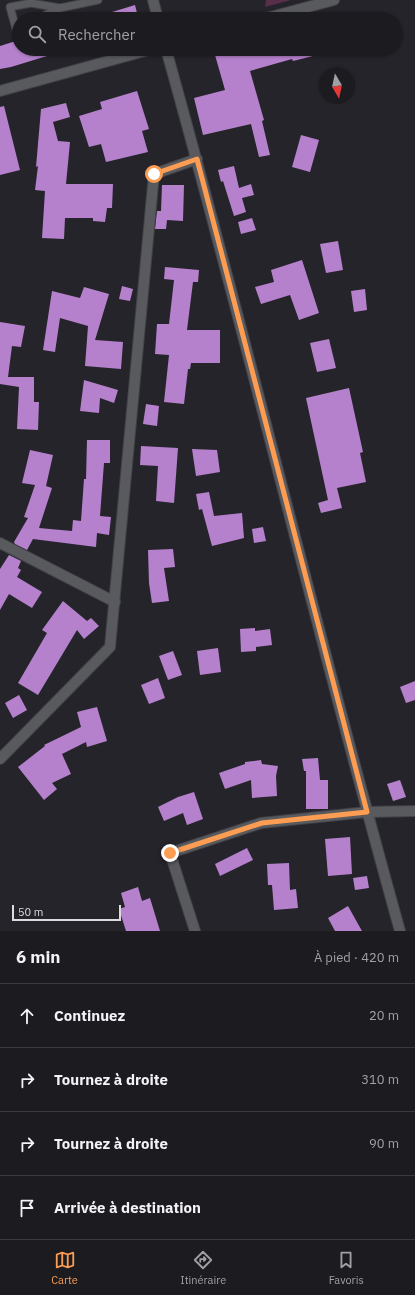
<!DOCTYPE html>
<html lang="fr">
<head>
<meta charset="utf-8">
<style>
	:root { --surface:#1c1b20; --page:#252429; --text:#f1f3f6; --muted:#a0a1a5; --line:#3a393e; --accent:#fc9d53 }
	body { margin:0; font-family:"IBM Plex Sans",sans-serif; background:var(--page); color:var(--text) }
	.compass { position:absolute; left:319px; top:68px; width:36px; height:36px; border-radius:50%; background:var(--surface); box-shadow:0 1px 3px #0004; rotate:171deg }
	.scale { position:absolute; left:12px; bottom:10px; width:109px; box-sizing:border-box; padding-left:4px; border:2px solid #dcdbe0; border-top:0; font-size:11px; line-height:14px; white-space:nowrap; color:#dcdbe0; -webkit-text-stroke:3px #25242b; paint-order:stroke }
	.stop { position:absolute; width:12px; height:12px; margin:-9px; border:3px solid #fc9d53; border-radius:50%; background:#fff }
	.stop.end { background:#fc9d53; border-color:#fff; box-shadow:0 1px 4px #0008 }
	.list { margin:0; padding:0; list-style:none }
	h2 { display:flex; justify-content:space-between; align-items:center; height:52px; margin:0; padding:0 16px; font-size:17px }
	h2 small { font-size:13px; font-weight:400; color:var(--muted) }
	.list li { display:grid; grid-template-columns:26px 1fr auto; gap:12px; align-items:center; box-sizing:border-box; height:64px; padding:0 16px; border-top:1px solid var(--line) }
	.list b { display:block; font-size:15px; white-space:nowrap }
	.list em { font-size:13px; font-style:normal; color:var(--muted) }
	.icon { flex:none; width:22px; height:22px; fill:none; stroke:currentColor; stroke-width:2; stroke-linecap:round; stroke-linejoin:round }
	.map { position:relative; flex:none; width:415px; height:931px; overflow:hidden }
	.search { position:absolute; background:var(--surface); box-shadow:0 1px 3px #0004; left:12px; right:12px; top:12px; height:44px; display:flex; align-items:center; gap:10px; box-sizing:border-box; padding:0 14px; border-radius:22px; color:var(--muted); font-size:15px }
	.sheet { height:308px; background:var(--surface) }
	nav { display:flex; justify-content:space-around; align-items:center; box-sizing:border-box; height:56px; border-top:1px solid var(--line); background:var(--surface); font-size:11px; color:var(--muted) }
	nav a { display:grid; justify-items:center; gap:2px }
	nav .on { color:var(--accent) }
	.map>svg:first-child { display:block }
	.green { fill:#582e4a }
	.building { fill:#b681cc }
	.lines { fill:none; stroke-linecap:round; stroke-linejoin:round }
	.service-casing { stroke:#424148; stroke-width:9 }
	.minor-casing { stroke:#424148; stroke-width:12 }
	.tertiary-casing { stroke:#424148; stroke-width:12 }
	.service { stroke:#595a5e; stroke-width:7 }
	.minor { stroke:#595a5e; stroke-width:10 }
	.tertiary { stroke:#595a5e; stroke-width:10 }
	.route { stroke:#fc9d53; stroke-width:5 }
</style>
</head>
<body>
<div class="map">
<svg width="415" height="931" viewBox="0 0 415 931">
	<rect width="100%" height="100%" fill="#25242b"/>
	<polygon class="green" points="266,0 291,0 265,7"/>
	<g class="building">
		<polygon points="135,5 138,17 130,19 99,19 99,16"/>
		<polygon points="19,40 19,49 59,49 60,52 11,67 0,69 0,46"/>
		<polygon points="236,49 244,49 246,55 267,49 324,49 325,53 293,61 292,59 250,71 264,120 262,121 270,155 259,157 251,124 203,135 194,98 225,90 215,55"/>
		<polygon points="137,91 149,129 142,131 148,152 106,162 101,144 89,147 79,116 102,109 100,102"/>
		<polygon points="66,103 70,117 53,122 58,141 70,142 66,184 113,184 112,208 107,208 105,222 93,221 93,218 65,218 64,239 42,238 45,191 35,190 38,166 36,167 41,109"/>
		<polygon points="4,106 20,170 0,175 0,107"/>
		<polygon points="301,135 319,140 310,172 292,167"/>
		<polygon points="234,166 239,188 251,184 254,195 242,198 246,212 234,216 223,181 221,182 218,170"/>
		<polygon points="162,185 184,185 183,221 167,220 166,229 155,229 157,211 161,211"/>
		<polygon points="252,218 256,230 241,234 238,222"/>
		<polygon points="338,241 343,270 326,273 320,244"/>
		<polygon points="302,260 319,313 299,320 290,295 261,304 255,287 274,282 271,270"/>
		<polygon points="165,267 199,270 198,282 193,282 187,330 220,330 220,363 191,363 190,369 188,369 184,404 164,402 169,355 155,354 157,324 169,324 174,280 164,279"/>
		<polygon points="122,286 133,289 130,301 119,299"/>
		<polygon points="84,287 109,294 95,340 123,342 121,369 85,366 88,326 60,318 55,352 43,350 52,291 80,298"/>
		<polygon points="365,289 367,310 354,312 351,291"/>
		<polygon points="0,322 25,326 21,347 12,346 8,377 34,377 34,402 39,402 38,430 17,429 19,387 0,384"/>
		<polygon points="329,339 336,368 317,372 310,343"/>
		<polygon points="84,380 118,390 114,403 100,398 99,413 80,411"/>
		<polygon points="349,388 363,452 360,453 366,482 337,488 342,508 321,513 318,503 328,500 306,398"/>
		<polygon points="146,404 159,406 157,426 143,424"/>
		<polygon points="87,440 110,440 110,463 104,463 100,516 111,517 109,535 97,533 96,547 33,539 27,550 15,544 14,542 28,518 24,517 35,485 22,483 30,450 53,455 46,486 52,488 39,528 72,531 73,520 81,521 84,479 86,479"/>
		<polygon points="141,446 178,448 174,503 156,501 158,466 140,465"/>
		<polygon points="192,449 217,450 220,472 196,476"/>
		<polygon points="209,492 214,516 242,513 244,538 212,546 202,509 199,510 196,494"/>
		<polygon points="263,527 266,541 254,543 252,529"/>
		<polygon points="173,549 175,567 164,568 169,601 152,603 149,583 148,550"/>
		<polygon points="9,555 21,561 18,568 21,570 17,577 42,592 32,608 9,594 0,610 0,569"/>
		<polygon points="63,601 87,621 91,618 99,626 84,639 77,630 38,695 18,683 47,633 42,630"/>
		<polygon points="255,628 255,631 270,629 272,645 256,647 256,651 241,652 240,629"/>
		<polygon points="218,648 221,672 200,675 197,651"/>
		<polygon points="173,651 182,675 168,680 159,656"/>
		<polygon points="158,678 165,698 149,704 141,685"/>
		<polygon points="415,681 415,700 406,703 400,687"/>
		<polygon points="19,695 27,710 13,718 5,703"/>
		<polygon points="97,707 107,741 87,747 86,742 62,754 71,774 52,783 57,789 44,800 18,767 45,746 44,745 81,727 77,712"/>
		<polygon points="318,758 320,780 328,780 328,809 306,809 306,771 304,771 302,759"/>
		<polygon points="261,760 262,764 278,766 276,776 277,796 252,798 251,780 225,789 219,773 245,764 245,762"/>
		<polygon points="400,780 406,797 393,801 387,784"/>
		<polygon points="194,792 203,819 187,825 183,813 164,821 158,807 178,797"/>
		<polygon points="350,837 352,874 328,876 325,839"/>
		<polygon points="247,848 253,860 220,876 215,864"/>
		<polygon points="289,863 290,890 296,889 298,908 274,910 272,885 268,885 267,864"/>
		<polygon points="367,876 369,888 355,890 353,878"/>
		<polygon points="138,887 142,901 150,898 160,931 126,931 119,909 125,907 121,893"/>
		<polygon points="348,906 362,931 335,931 328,918"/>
	</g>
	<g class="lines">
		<defs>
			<g id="service">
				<polyline points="37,19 60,8 98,0"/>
				<polyline points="19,27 16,29 10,7 31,3 60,8"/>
			</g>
			<g id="minor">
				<polyline points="0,543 115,602"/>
				<polyline points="0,759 110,647 154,174 197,159"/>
				<polyline points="195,931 170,853 261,823 367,812 415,811"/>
			</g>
			<g id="tertiary">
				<polyline points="153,0 158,19"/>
				<polyline points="263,19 334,0"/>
				<path d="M166,49C248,342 318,638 400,931"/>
				<polyline points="0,91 152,49"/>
			</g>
		</defs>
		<use href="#service" class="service-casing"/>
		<use href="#minor" class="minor-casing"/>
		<use href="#tertiary" class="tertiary-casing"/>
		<use href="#service" class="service"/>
		<use href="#minor" class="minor"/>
		<use href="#tertiary" class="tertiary"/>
	</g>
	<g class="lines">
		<polyline class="route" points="154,174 197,159 367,812 262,823 170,853"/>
	</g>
</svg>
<svg class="compass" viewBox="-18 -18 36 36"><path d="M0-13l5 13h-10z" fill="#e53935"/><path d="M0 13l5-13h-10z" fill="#a0a1a5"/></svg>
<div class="scale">50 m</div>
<div class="stop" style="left:154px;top:174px"></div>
<div class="stop end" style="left:170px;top:853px"></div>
<div class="search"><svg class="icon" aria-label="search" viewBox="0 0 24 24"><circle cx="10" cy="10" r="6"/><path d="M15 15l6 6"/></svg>Rechercher</div>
</div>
<section class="sheet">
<h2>6 min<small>À pied · 420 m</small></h2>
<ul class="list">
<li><svg class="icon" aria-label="ahead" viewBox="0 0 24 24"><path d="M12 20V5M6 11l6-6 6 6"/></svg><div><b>Continuez</b></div><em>20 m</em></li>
<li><svg class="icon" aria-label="right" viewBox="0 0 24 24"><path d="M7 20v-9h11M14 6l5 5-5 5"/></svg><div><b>Tournez à droite</b></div><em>310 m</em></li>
<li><svg class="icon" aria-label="right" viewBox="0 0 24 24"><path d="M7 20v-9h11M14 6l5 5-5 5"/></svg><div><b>Tournez à droite</b></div><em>90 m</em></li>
<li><svg class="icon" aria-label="arrive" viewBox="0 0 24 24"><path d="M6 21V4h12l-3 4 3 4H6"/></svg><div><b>Arrivée à destination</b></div></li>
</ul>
</section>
<nav>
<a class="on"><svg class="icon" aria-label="map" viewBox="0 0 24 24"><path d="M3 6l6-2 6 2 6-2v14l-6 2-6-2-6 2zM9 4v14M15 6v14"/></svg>Carte</a>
<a><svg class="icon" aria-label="directions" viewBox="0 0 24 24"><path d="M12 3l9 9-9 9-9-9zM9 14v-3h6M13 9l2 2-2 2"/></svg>Itinéraire</a>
<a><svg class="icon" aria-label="saved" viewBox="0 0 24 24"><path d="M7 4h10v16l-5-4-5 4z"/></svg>Favoris</a>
</nav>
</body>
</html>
